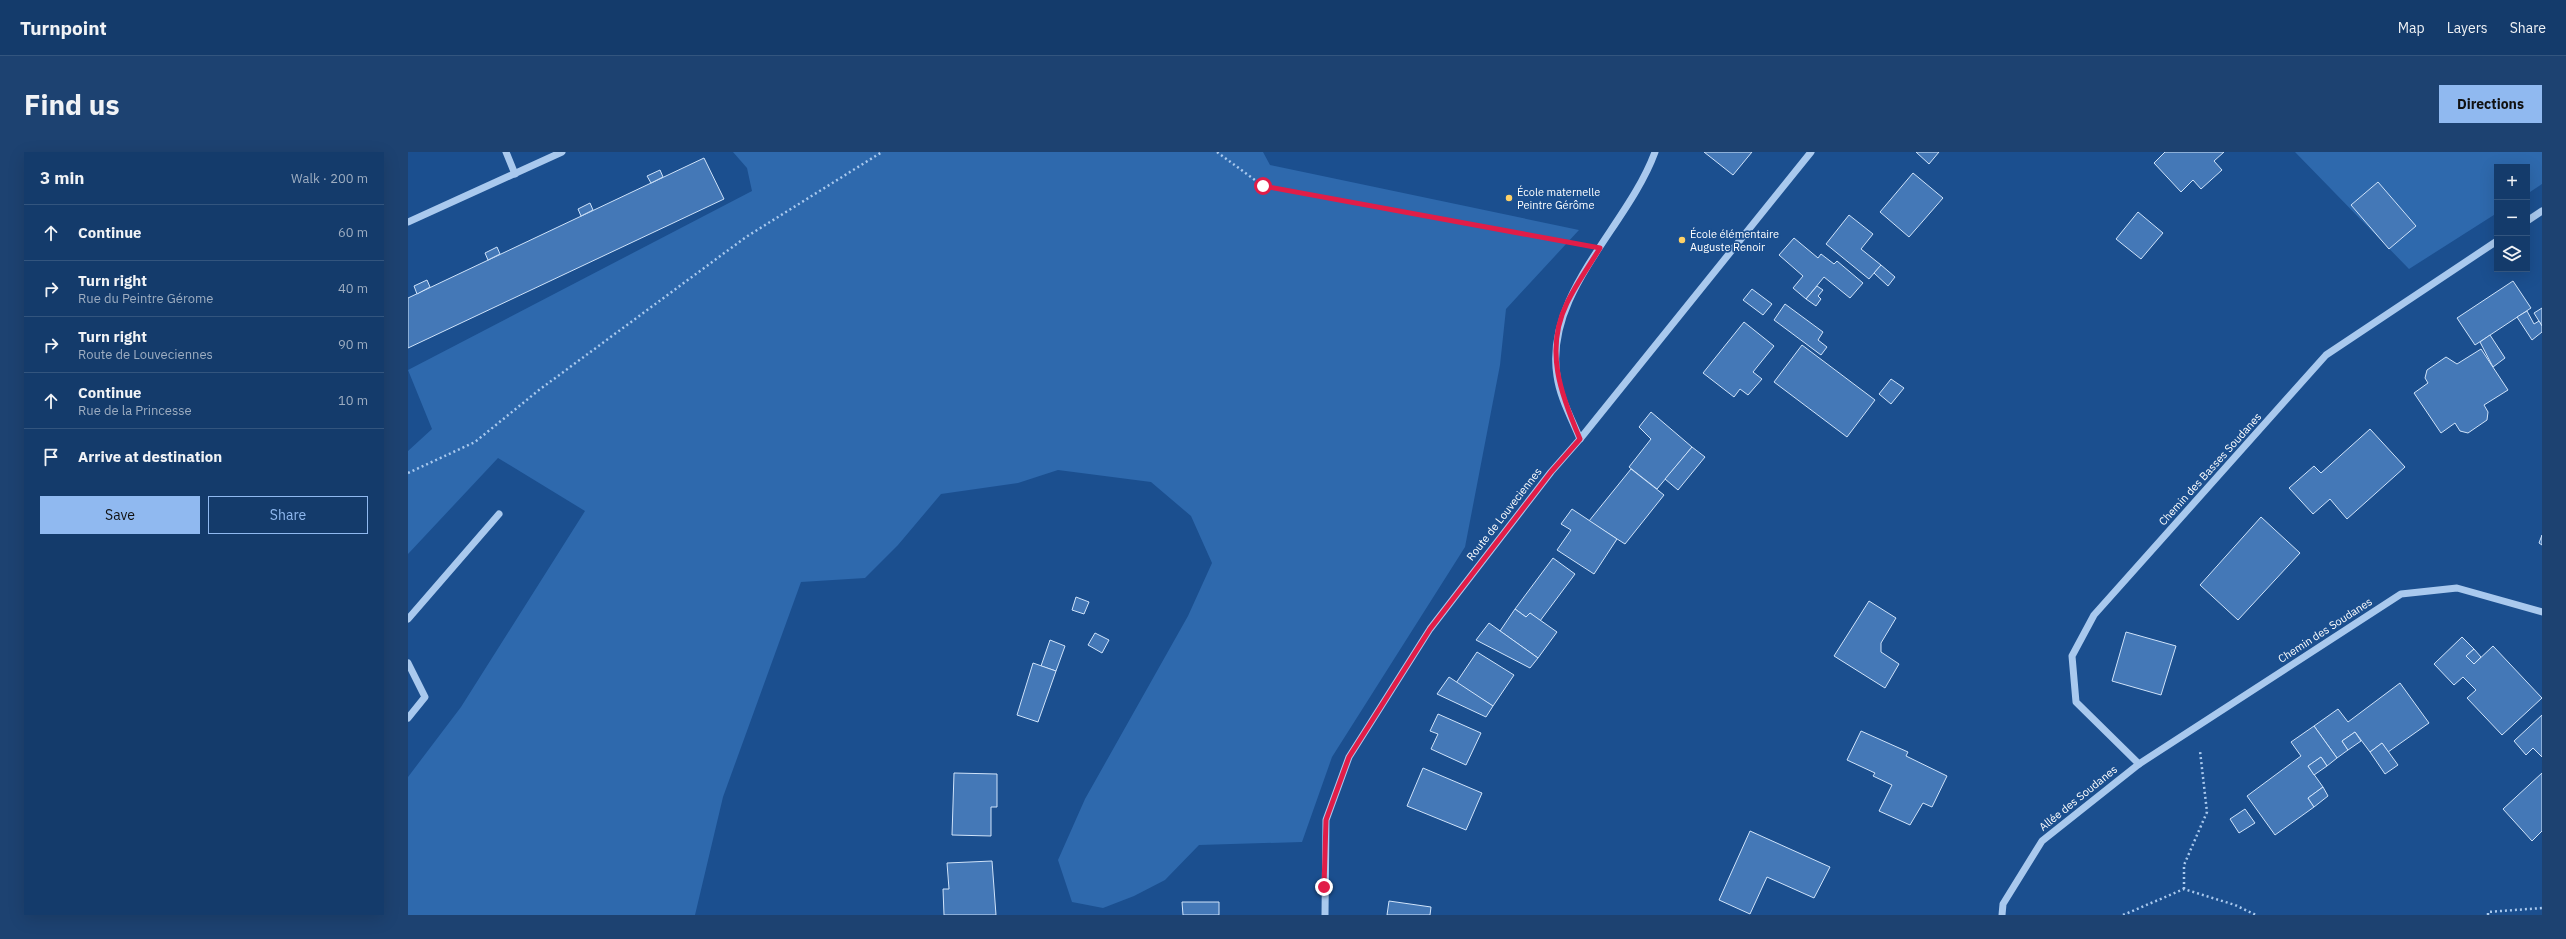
<!DOCTYPE html>
<html lang="en">
<head>
<meta charset="utf-8">
<style>
	:root { --surface:#143b6b; --page:#1d4271; --text:#f1f3f6; --muted:#9dadc1; --line:#33557e; --accent:#90b9f0 }
	body { margin:0; font-family:"IBM Plex Sans",sans-serif; background:var(--page); color:var(--text) }
	.controls { position:absolute; right:12px; top:12px; display:grid; overflow:hidden; border-radius:0px; box-shadow:0 4px 16px #0002 }
	.controls button { width:36px; height:36px; display:grid; place-items:center; padding:0; border:0; border-bottom:1px solid var(--line); background:var(--surface); color:var(--text); font:20px sans-serif }
	.stop { position:absolute; width:12px; height:12px; margin:-9px; border:3px solid #e11d48; border-radius:50%; background:#fff }
	.stop.end { background:#e11d48; border-color:#fff; box-shadow:0 1px 4px #0008 }
	.list { margin:0; padding:0; list-style:none }
	h2 { display:flex; justify-content:space-between; align-items:center; height:52px; margin:0; padding:0 16px; font-size:17px }
	h2 small { font-size:13px; font-weight:400; color:var(--muted) }
	.list li { display:grid; grid-template-columns:26px 1fr auto; gap:12px; align-items:center; box-sizing:border-box; height:56px; padding:0 16px; border-top:1px solid var(--line) }
	.list b { display:block; font-size:15px; white-space:nowrap }
	.list p { margin:0; font-size:13px; white-space:nowrap; color:var(--muted) }
	.list em { font-size:13px; font-style:normal; color:var(--muted) }
	.actions { display:flex; gap:8px; padding:12px 16px }
	.actions a { flex:1; padding:9px 0; border:1px solid var(--accent); border-radius:0px; text-align:center; font-size:14px; color:var(--accent) }
	.actions .main { background:var(--accent); color:#111 }
	.icon { flex:none; width:22px; height:22px; fill:none; stroke:currentColor; stroke-width:2; stroke-linecap:round; stroke-linejoin:round }
	.map { position:relative; flex:none; width:2134px; height:763px; overflow:hidden; border-radius:0px }
	header { display:flex; align-items:center; gap:24px; box-sizing:border-box; height:56px; padding:0 20px; background:var(--surface); border-bottom:1px solid var(--line) }
	header strong { font-size:19px }
	nav { display:flex; gap:22px; margin-inline-start:auto; font-size:14px }
	.intro { display:flex; align-items:center; justify-content:space-between; box-sizing:border-box; height:96px; padding:0 24px }
	h1 { margin:0; font-size:28px }
	.button { padding:10px 18px; border-radius:0px; background:var(--accent); color:#111; font-size:14px; font-weight:700 }
	main { display:flex; gap:24px; padding:0 24px }
	aside { flex:1; background:var(--surface); border-radius:0px; box-shadow:0 4px 16px #0002 }
	.map>svg:first-child { display:block }
	.green { fill:#2e69ad }
	.building { fill:#4478b7; stroke:#cfe3fa }
	.lines { fill:none; stroke-linecap:round; stroke-linejoin:round }
	.path { stroke:#a9c9ee; stroke-width:2.5; stroke-dasharray:2 3; stroke-linecap:butt }
	.minor { stroke:#a9c9ee; stroke-width:7 }
	.route { stroke:#e11d48; stroke-width:5 }
	.poi-dot { fill:#ffd166; stroke:#1b4f8f; stroke-width:1.5 }
	.labels { text-anchor:middle; dominant-baseline:central; stroke-width:3.5; stroke-linejoin:round; paint-order:stroke }
	.poi-label { font-size:11px; fill:#fff; stroke:#1b4f8f; text-anchor:start }
	.street-label { font-size:11px; fill:#fff; stroke:#1b4f8f }
</style>
</head>
<body>
<header>
<strong>Turnpoint</strong>
<nav><a>Map</a><a>Layers</a><a>Share</a></nav>
</header>
<div class="intro"><h1>Find us</h1><a class="button">Directions</a></div>
<main>
<aside>
<h2>3 min<small>Walk · 200 m</small></h2>
<ul class="list">
<li><svg class="icon" aria-label="ahead" viewBox="0 0 24 24"><path d="M12 20V5M6 11l6-6 6 6"/></svg><div><b>Continue</b></div><em>60 m</em></li>
<li><svg class="icon" aria-label="right" viewBox="0 0 24 24"><path d="M7 20v-9h11M14 6l5 5-5 5"/></svg><div><b>Turn right</b><p>Rue du Peintre Gérome</p></div><em>40 m</em></li>
<li><svg class="icon" aria-label="right" viewBox="0 0 24 24"><path d="M7 20v-9h11M14 6l5 5-5 5"/></svg><div><b>Turn right</b><p>Route de Louveciennes</p></div><em>90 m</em></li>
<li><svg class="icon" aria-label="ahead" viewBox="0 0 24 24"><path d="M12 20V5M6 11l6-6 6 6"/></svg><div><b>Continue</b><p>Rue de la Princesse</p></div><em>10 m</em></li>
<li><svg class="icon" aria-label="arrive" viewBox="0 0 24 24"><path d="M6 21V4h12l-3 4 3 4H6"/></svg><div><b>Arrive at destination</b></div></li>
</ul>
<div class="actions"><a class="main">Save</a><a>Share</a></div>
</aside>
<div class="map">
<svg width="2134" height="763" viewBox="0 0 2134 763">
	<rect width="100%" height="100%" fill="#1b4f8f"/>
	<g class="green">
		<polygon points="325,0 855,0 862,13 1171,78 1098,157 1092,213 1057,395 924,605 894,690 791,693 757,728 726,744 695,756 664,750 650,708 677,647 780,464 804,411 783,364 743,330 650,318 610,331 533,342 490,393 457,426 393,430 315,645 287,763 0,763 0,625 53,555 177,359 90,306 0,402 0,299 24,277 0,218 344,39 339,16"/>
		<polygon points="1887,0 2134,0 2134,32 2119,42 2119,15 2089,15 2089,61 2001,117"/>
	</g>
	<g class="building">
		<polygon points="1296,0 1344,0 1325,23"/>
		<polygon points="1508,0 1531,0 1521,12"/>
		<polygon points="1757,0 1816,0 1806,9 1814,18 1793,37 1785,28 1773,40 1746,11"/>
		<polygon points="296,6 316,47 0,196 0,146"/>
		<polygon points="252,18 255,25 243,31 239,24"/>
		<polygon points="1505,21 1535,46 1501,85 1472,60"/>
		<polygon points="1970,30 2008,74 1981,97 1943,53"/>
		<polygon points="182,51 185,58 173,64 170,57"/>
		<polygon points="1730,60 1755,81 1733,107 1708,87"/>
		<polygon points="1441,63 1465,82 1453,97 1473,113 1461,127 1418,92"/>
		<polygon points="1386,86 1410,106 1413,102 1426,112 1429,109 1455,131 1442,146 1416,125 1398,147 1385,136 1395,124 1371,103"/>
		<polygon points="89,95 92,102 80,108 77,101"/>
		<polygon points="1473,113 1487,125 1480,134 1466,121"/>
		<polygon points="19,128 22,135 9,142 6,134"/>
		<polygon points="2105,129 2123,156 2067,193 2049,166"/>
		<polygon points="1409,134 1415,138 1410,144 1413,147 1408,154 1398,147"/>
		<polygon points="1344,137 1364,152 1355,163 1335,148"/>
		<polygon points="1377,152 1415,180 1410,188 1419,195 1413,203 1366,168"/>
		<polygon points="2134,156 2134,174 2126,161"/>
		<polygon points="2119,159 2126,172 2131,169 2134,174 2134,180 2124,188 2109,165"/>
		<polygon points="1336,170 1366,194 1345,220 1354,227 1340,243 1332,237 1326,245 1295,221"/>
		<polygon points="2082,183 2097,206 2085,215 2072,190"/>
		<polygon points="1394,193 1467,248 1439,285 1366,230"/>
		<polygon points="2073,197 2100,238 2076,253 2080,260 2079,268 2060,281 2052,279 2047,271 2033,281 2006,241 2020,231 2017,226 2019,218 2038,205 2049,212"/>
		<polygon points="1483,227 1496,236 1483,252 1471,242"/>
		<polygon points="1243,260 1284,295 1249,337 1221,315 1243,287 1231,275"/>
		<polygon points="1962,277 1997,315 1939,367 1922,347 1905,362 1881,336 1906,314 1913,321"/>
		<polygon points="1284,295 1297,305 1270,338 1257,327"/>
		<polygon points="1223,317 1256,343 1217,392 1181,369"/>
		<polygon points="1164,357 1209,387 1186,422 1149,398 1163,378 1153,372"/>
		<polygon points="1853,365 1892,401 1830,468 1792,433"/>
		<polygon points="2134,383 2134,393 2131,391"/>
		<polygon points="1145,406 1167,422 1132,469 1122,461 1118,465 1107,457"/>
		<polygon points="668,445 681,450 676,462 664,458"/>
		<polygon points="1461,449 1488,466 1473,491 1473,500 1491,512 1477,536 1426,504"/>
		<polygon points="1107,457 1118,465 1122,461 1149,480 1130,506 1092,479"/>
		<polygon points="1081,471 1130,506 1122,516 1068,488"/>
		<polygon points="1718,480 1768,494 1753,543 1704,529"/>
		<polygon points="687,481 701,488 694,501 680,493"/>
		<polygon points="2054,485 2066,497 2058,504 2066,512 2085,494 2134,546 2094,583 2059,546 2068,538 2055,525 2046,533 2026,512"/>
		<polygon points="642,488 657,494 648,519 633,514"/>
		<polygon points="2066,497 2073,505 2066,512 2058,504"/>
		<polygon points="1069,500 1106,523 1085,554 1048,531"/>
		<polygon points="625,511 648,519 630,570 609,563"/>
		<polygon points="1041,525 1085,554 1078,565 1029,542"/>
		<polygon points="1992,531 2021,571 1980,600 1974,591 1962,600 1947,580 1934,589 1940,598 1929,606 1906,574 1930,557 1940,570"/>
		<polygon points="1030,562 1073,581 1058,613 1023,597 1030,582 1022,579"/>
		<polygon points="2134,563 2134,605 2125,596 2118,603 2106,589"/>
		<polygon points="1906,574 1929,606 1919,614 1913,605 1900,614 1915,635 1900,646 1906,655 1867,683 1839,644 1893,604 1883,590"/>
		<polygon points="1453,579 1500,600 1498,604 1539,624 1524,655 1515,651 1502,673 1471,659 1484,633 1465,624 1467,621 1439,608"/>
		<polygon points="1947,580 1953,589 1940,598 1934,589"/>
		<polygon points="1974,591 1990,613 1977,622 1962,600"/>
		<polygon points="1913,605 1919,614 1906,623 1900,614"/>
		<polygon points="1015,616 1074,641 1058,678 999,654"/>
		<polygon points="546,621 589,622 589,655 583,655 583,684 544,683"/>
		<polygon points="2134,621 2134,679 2124,689 2095,657"/>
		<polygon points="1915,635 1920,644 1906,655 1900,646"/>
		<polygon points="1837,657 1847,671 1831,681 1822,667"/>
		<polygon points="1342,679 1422,715 1406,746 1359,725 1342,762 1311,748"/>
		<polygon points="584,709 588,763 536,763 535,737 541,737 539,711"/>
		<polygon points="981,749 1023,755 1022,763 979,763"/>
		<polygon points="774,750 811,750 811,763 775,763"/>
	</g>
	<g class="lines">
		<g class="path">
			<polyline points="809,0 855,34 1167,92"/>
			<polyline points="0,321 67,290 131,238 338,85 474,0"/>
			<polyline points="1776,737 1776,713 1799,660 1792,599"/>
			<polyline points="1715,763 1776,737 1827,753 1848,763"/>
			<polyline points="2080,763 2080,760 2134,756"/>
		</g>
		<g class="minor">
			<polyline points="98,0 107,22"/>
			<polyline points="2119,69 2134,59"/>
			<polyline points="0,70 154,0"/>
			<path d="M1172,287C1164,267 1152,246 1149,224C1136,141 1220,74 1247,0"/>
			<polyline points="0,467 91,362"/>
			<polyline points="0,511 17,545 0,566"/>
			<polyline points="1731,612 1668,550 1664,504 1686,463 1918,203 2089,89"/>
			<polyline points="917,763 918,668 941,605 1022,477 1143,320 1172,287 1403,0"/>
			<polyline points="1594,763 1595,752 1634,689 1731,612 1993,442 2049,436 2134,460"/>
		</g>
	</g>
	<g class="lines">
		<path class="route" d="M855,34L1192,96C1181,114 1168,132 1159,151C1136,198 1153,243 1172,287L1143,320L1022,477L941,605L918,668L916,735"/>
	</g>
	<g class="poi-dot">
		<circle cx="1101" cy="46" r="4"/>
		<circle cx="1274" cy="88" r="4"/>
	</g>
	<g class="labels">
		<g class="poi-label">
			<text x="1109" y="40">École maternelle<tspan x="1109" dy="13">Peintre Gérôme</tspan></text>
			<text x="1282" y="82">École élémentaire<tspan x="1282" dy="13">Auguste Renoir</tspan></text>
		</g>
		<g class="street-label">
			<text transform="translate(1802 317) rotate(-48)">Chemin des Basses Soudanes</text>
			<text transform="translate(1096 362) rotate(-52)">Route de Louveciennes</text>
			<text transform="translate(1917 478) rotate(-33)">Chemin des Soudanes</text>
			<text transform="translate(1670 646) rotate(-39)">Allée des Soudanes</text>
		</g>
	</g>
</svg>
<div class="controls">
<button>+</button>
<button>−</button>
<button><svg class="icon" aria-label="layers" viewBox="0 0 24 24"><path d="M12 4l9 5-9 5-9-5zM3 14l9 5 9-5"/></svg></button>
</div>
<div class="stop" style="left:855px;top:34px"></div>
<div class="stop end" style="left:916px;top:735px"></div>
</div>
</main>
</body>
</html>
